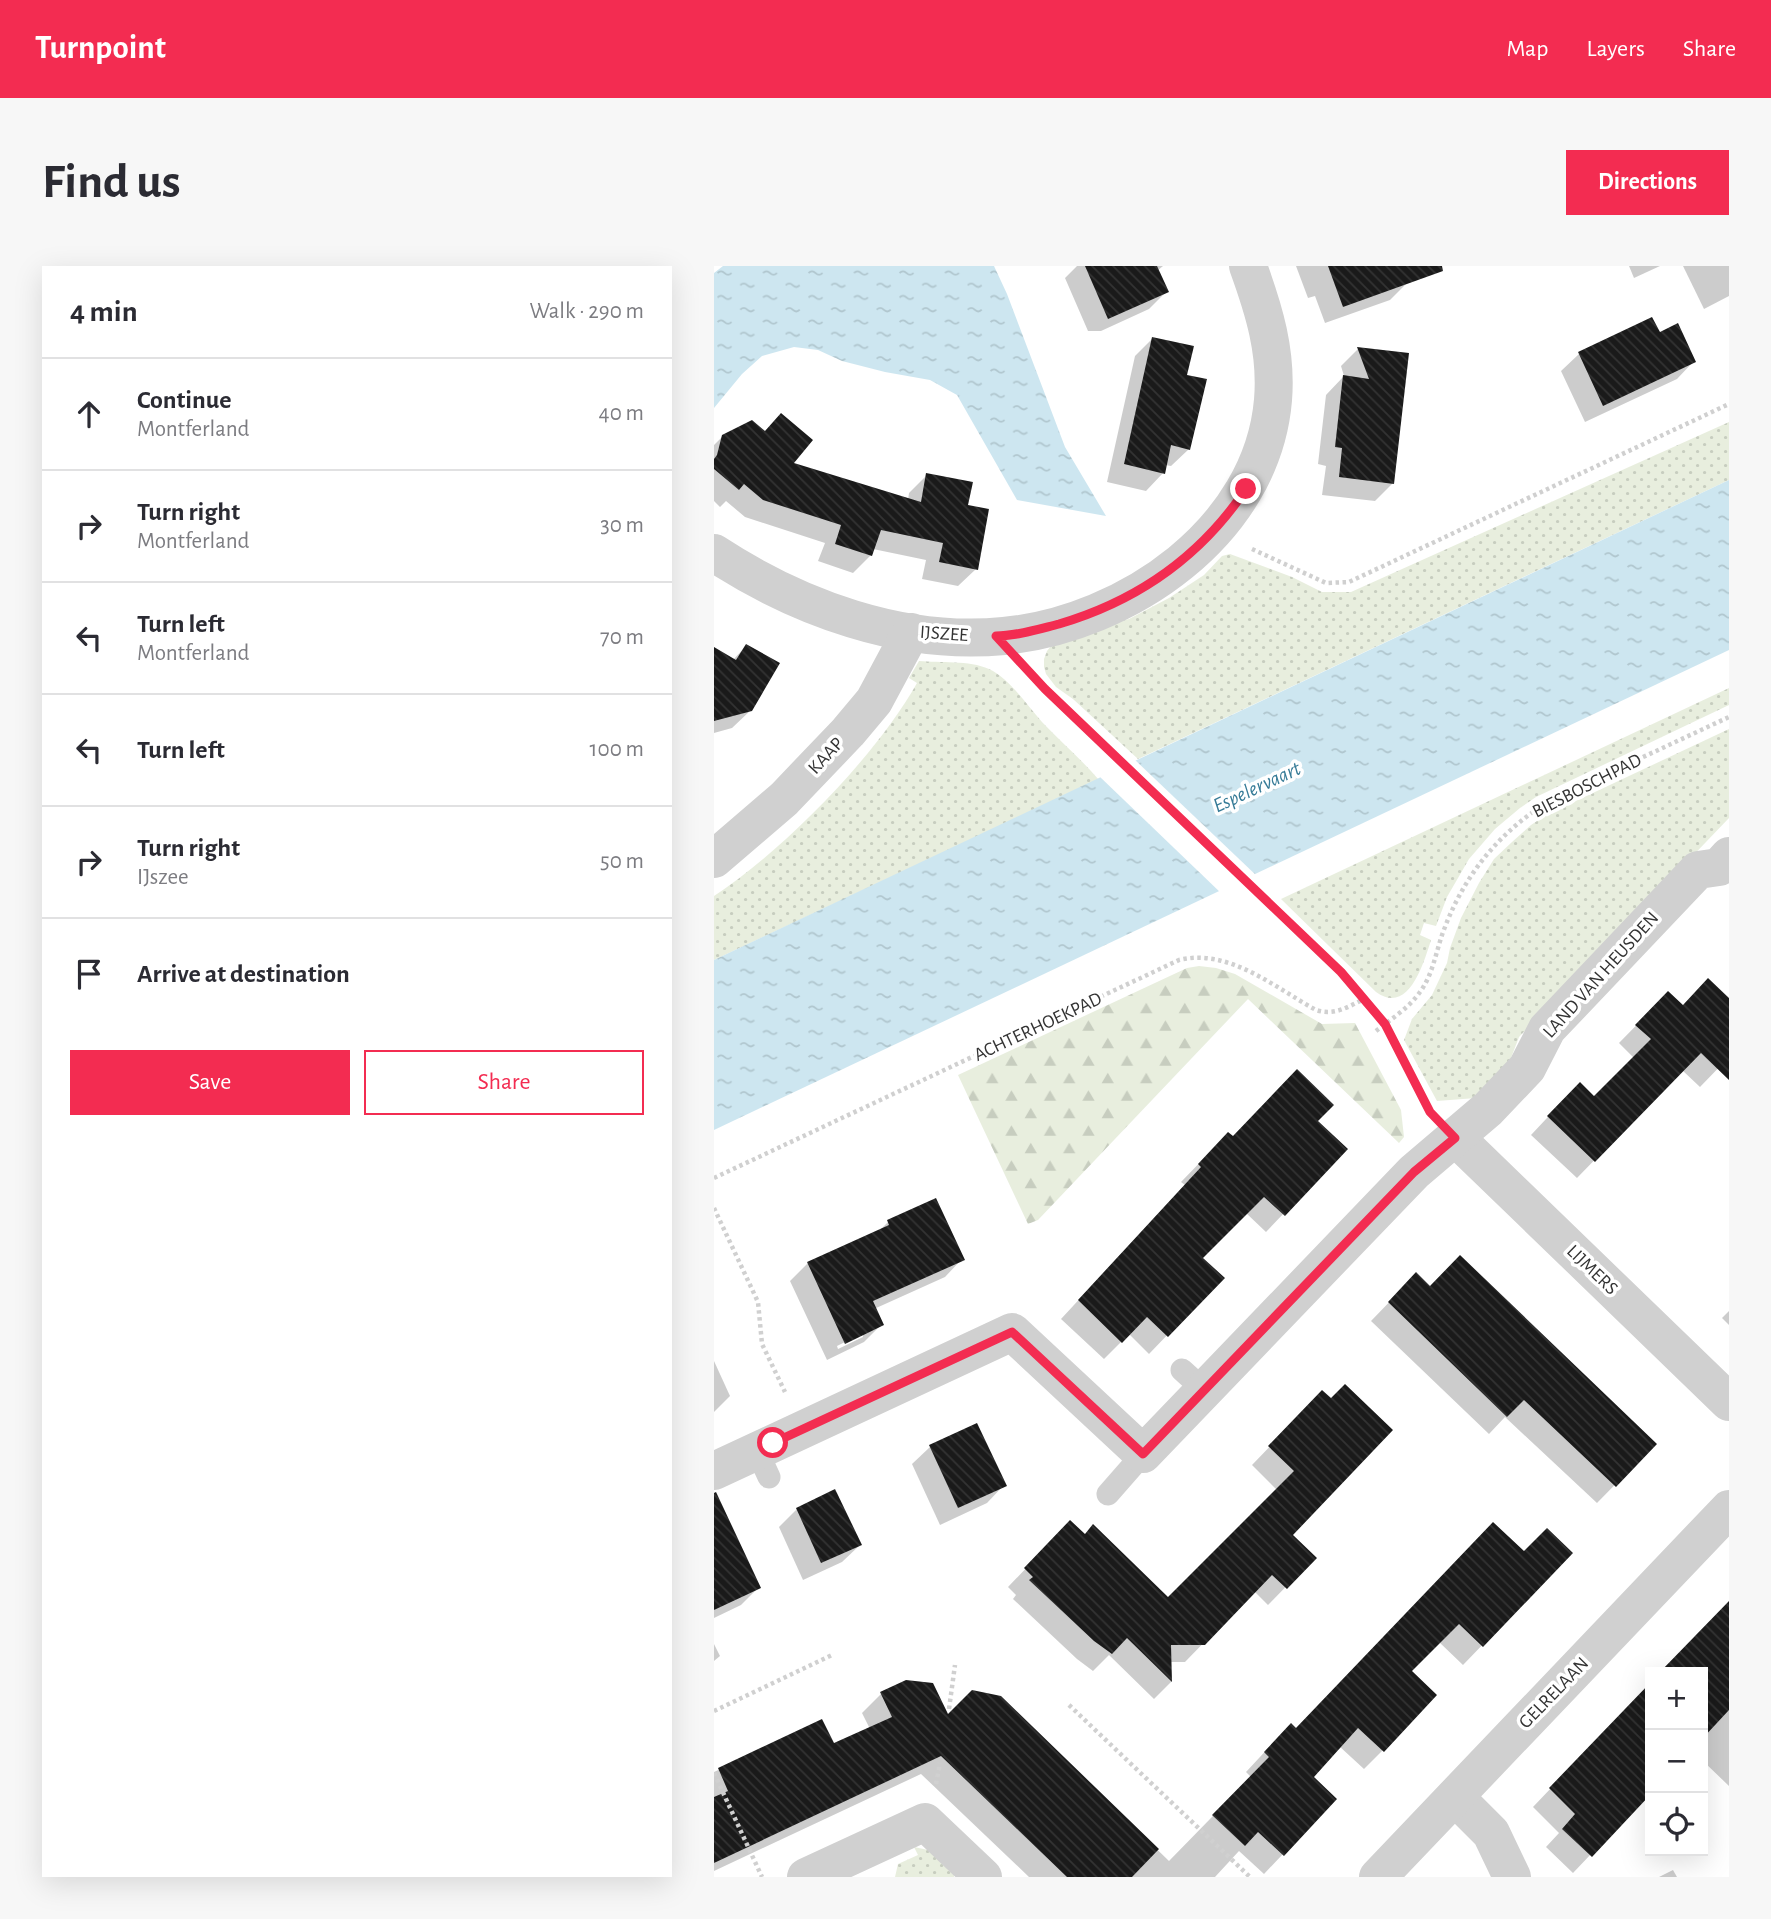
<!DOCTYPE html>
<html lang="en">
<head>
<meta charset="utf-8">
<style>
	:root { --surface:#fff; --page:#f7f7f7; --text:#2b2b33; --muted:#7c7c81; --line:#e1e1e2; --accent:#f32c51 }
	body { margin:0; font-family:"Alegreya Sans",sans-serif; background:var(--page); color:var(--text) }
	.controls { position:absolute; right:21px; bottom:21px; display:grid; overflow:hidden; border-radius:0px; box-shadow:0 7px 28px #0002 }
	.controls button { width:63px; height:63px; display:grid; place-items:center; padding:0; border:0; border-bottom:2px solid var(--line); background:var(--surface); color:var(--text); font:35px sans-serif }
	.stop { position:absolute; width:21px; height:21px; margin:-16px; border:5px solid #f32c51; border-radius:50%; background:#fff }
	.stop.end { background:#f32c51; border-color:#fff; box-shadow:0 2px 7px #0008 }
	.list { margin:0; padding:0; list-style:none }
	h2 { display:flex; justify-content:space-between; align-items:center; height:91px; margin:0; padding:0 28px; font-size:30px }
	h2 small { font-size:23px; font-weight:400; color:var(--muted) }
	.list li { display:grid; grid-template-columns:46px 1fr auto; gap:21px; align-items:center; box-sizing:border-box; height:112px; padding:0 28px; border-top:2px solid var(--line) }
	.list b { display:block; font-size:26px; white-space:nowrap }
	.list p { margin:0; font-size:23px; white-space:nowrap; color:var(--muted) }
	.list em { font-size:23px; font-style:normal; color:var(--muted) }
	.actions { display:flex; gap:14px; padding:21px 28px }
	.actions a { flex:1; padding:16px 0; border:2px solid var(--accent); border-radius:0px; text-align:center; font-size:24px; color:var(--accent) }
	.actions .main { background:var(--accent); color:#fff }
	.icon { flex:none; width:38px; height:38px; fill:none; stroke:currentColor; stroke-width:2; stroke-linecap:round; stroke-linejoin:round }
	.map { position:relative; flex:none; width:1015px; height:1611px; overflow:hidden; border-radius:0px }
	header { display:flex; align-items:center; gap:42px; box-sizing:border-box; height:98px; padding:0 35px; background:var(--accent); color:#fff }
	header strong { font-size:33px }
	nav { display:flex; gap:38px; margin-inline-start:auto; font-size:24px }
	.intro { display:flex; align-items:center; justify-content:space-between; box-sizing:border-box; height:168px; padding:0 42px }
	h1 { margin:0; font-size:49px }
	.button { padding:18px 32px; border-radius:0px; background:var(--accent); color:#fff; font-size:24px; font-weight:700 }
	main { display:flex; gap:42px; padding:0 42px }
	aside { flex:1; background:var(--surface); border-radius:0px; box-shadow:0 7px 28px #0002 }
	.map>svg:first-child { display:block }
	.grass { fill:url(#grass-dots) }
	.forest { fill:url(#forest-firs) }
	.water { fill:url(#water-ripples) }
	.pier { fill:#fff }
	.shadow { fill:#0003; fill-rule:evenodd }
	.building { fill:url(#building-back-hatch) }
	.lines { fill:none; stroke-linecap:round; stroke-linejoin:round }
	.path { stroke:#d0d0d0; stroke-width:4.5; stroke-dasharray:3.5 3.5; stroke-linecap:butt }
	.service { stroke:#d0d0d0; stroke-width:23 }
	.minor { stroke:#d0d0d0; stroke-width:38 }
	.route { stroke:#f32c51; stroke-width:9 }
	.labels { text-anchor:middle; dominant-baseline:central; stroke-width:7; stroke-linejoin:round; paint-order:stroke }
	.street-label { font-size:19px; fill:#333; stroke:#fff }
	.water-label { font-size:21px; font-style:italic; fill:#367b97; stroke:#fff }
</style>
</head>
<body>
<header>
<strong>Turnpoint</strong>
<nav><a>Map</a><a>Layers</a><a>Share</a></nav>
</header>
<div class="intro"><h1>Find us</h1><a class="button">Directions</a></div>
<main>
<aside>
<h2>4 min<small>Walk · 290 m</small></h2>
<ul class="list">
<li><svg class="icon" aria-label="ahead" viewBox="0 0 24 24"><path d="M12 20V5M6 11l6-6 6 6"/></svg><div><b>Continue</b><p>Montferland</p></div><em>40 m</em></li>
<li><svg class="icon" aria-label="right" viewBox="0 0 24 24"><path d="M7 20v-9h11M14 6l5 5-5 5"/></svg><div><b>Turn right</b><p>Montferland</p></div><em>30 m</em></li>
<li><svg class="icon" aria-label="left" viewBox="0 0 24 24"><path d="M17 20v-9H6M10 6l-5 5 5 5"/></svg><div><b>Turn left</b><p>Montferland</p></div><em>70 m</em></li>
<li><svg class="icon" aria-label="left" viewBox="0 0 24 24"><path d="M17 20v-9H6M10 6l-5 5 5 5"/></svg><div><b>Turn left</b></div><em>100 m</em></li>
<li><svg class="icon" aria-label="right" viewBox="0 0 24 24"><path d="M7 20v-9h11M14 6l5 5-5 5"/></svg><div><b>Turn right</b><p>IJszee</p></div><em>50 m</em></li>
<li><svg class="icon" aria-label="arrive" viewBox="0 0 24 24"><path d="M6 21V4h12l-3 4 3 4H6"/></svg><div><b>Arrive at destination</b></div></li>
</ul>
<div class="actions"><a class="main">Save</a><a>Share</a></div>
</aside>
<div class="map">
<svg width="1015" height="1611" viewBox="0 0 1015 1611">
	<defs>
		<pattern id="grass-dots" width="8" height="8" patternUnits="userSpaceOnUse" patternTransform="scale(1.75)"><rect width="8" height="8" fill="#e8eede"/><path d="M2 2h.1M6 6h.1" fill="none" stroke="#c7cdbf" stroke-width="1.8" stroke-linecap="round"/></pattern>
		<pattern id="forest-firs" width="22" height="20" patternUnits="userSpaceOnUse" patternTransform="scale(1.75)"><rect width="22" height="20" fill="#e8eede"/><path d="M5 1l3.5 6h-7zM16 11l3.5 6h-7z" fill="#c7cdbf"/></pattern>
		<pattern id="water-ripples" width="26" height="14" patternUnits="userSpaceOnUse" patternTransform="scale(1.75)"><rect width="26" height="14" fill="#cde6f0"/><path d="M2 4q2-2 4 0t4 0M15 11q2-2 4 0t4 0" fill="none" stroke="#b0c6ce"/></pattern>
		<pattern id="building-back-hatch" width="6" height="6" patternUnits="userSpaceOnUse" patternTransform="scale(1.75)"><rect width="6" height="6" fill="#1a1a1a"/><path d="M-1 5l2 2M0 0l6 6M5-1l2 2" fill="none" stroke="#333"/></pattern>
	</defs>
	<rect width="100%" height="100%" fill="#fff"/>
	<g class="grass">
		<polygon points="1015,156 1015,214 424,493 359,433 342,421 332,408 330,401 330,393 333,385 337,380 371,365 415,353 455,332 490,309 508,290 516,288 578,311 608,326 637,326"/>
		<path d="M205,395C226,397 255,394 275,403C296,413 312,438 328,456C347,476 367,493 385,514L0,694V630C70,584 162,490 203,417L195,412Z"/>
		<path d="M1015,422V439L822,531L806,542L781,563L755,593L733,631L722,660L710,657L706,669L717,674C710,696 695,750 662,726L567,633Z"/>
		<polygon points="1015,463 1015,552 805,771 795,797 762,832 723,835 690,774 698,753 718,729 733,697 736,682 747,652 765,617 780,593 798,576 817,559 832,549"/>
		<polygon points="200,1581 219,1585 240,1602 240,1611 181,1611 184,1598 204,1589"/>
	</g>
	<polygon class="forest" points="485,700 502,702 521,708 608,758 641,757 687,844 690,871 685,877 534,733 324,954 314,958 244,809 473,702"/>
	<g class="water">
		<polygon points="9,0 280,0 293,28 351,181 392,250 303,234 243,129 216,114 171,106 128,95 104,84 80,81 48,90 28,108 0,142 0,7"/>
		<polygon points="1015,214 1015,384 0,864 0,694"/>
	</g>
	<polygon class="pier" points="419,492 544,611 509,629 385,510"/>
	<g class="shadow">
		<polygon points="363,0 449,0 443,5 452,26 435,43 387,65 374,65 351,12"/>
		<polygon points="582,0 688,0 694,16 676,34 611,57 601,30 594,32"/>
		<polygon points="915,0 946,0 920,12"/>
		<polygon points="969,0 1015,0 1015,30 990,43"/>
		<polygon points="938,54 945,69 980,95 963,113 871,156 847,105 865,88"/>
		<polygon points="438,73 471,110 475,183 457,200 451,199 449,207 432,225 393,216 421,90"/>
		<polygon points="644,83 693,88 679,217 661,235 608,229 612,200 604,198 612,129 630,110 627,100"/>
		<polygon points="9,170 77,197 194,234 195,227 213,209 252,240 262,303 244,320 208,313 212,294 159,283 157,289 139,307 104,295 111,277 31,251 12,235 6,241 0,235 0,179"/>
		<polygon points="32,380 37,444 18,462 0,467 0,383 19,394"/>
		<polygon points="954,727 968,741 1015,734 1015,791 986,821 968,804 863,912 817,869 848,836 880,833 920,792 905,777"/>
		<polygon points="602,855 631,883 552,966 532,947 487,992 508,1012 435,1088 415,1068 390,1093 347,1053 471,919 467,916 496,886 518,872"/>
		<path d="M174,956L248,993L231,1011L160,1043L168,1058L150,1076L113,1094L76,1015L94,997L164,966ZM149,1067V1071L124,1083L123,1080Z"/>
		<polygon points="716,1022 941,1178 883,1237 791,1151 775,1168 657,1055 685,1026"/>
		<polygon points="1015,1045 1015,1059 1008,1052"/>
		<polygon points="0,1095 16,1130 0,1146"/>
		<polygon points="591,1144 576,1269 600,1292 554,1339 540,1325 471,1396 456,1396 457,1416 440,1433 395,1389 379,1405 363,1393 299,1333 302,1329 294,1321 339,1274 454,1333 563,1224 538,1199"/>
		<polygon points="216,1181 290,1219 273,1237 226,1259 198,1198"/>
		<polygon points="83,1243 146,1279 128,1296 89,1314 65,1261"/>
		<polygon points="0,1282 45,1321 27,1339 0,1352"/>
		<polygon points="857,1287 749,1399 725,1376 696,1405 669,1484 650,1503 625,1480 597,1511 621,1533 550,1608 525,1585 501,1611 315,1611 207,1508 0,1605 0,1506 108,1455 119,1480 156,1463 148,1447 167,1428 233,1451 286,1431 455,1595 537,1511 532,1506 558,1478 582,1464 810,1288"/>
		<polygon points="1015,1353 1015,1520 989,1495 989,1406 948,1406 990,1363"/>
		<polygon points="0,1378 6,1390 0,1395"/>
		<polygon points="936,1418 936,1526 859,1607 832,1581 845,1567 819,1541"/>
		<polygon points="959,1604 963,1611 945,1611"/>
	</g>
	<g class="building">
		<polygon points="371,0 443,0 455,26 394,53"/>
		<polygon points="614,0 728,0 729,5 629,41"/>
		<polygon points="938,51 946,66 964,57 982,96 889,140 864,86"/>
		<polygon points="438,71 480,80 473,109 493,113 476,184 457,179 451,208 410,198"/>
		<polygon points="643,81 695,87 680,218 625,211 628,182 621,181 629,109 655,113"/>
		<polygon points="67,147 99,174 80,197 207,236 212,207 259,216 254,239 275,243 264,304 225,296 229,277 167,264 158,290 121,278 127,259 49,234 30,218 25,224 0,203 0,193 3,189 8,169 38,154 51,165"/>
		<polygon points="32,378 66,397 38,445 0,455 0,381 22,394"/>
		<polygon points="994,712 1015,732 1015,814 987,787 881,896 833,850 866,816 880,830 937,773 921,759 954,725 969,739"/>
		<polygon points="583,803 620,839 604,855 634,883 571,950 550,931 489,992 511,1012 454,1071 433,1051 408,1077 364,1034 487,901 484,898 514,866 519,870"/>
		<polygon points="222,932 251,994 159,1035 170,1059 131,1078 93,996 175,959 173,954"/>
		<polygon points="746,989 943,1178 902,1221 810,1134 793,1151 674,1036 702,1006 716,1020"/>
		<polygon points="631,1118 679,1164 579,1269 603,1292 573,1323 558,1309 491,1379 457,1379 458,1416 413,1372 398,1388 380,1375 315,1314 319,1311 310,1302 356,1254 371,1268 379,1258 454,1331 580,1205 554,1180 608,1124 617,1132"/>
		<polygon points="263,1157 293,1220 244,1242 215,1179"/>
		<polygon points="121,1223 148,1279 107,1297 82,1242"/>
		<polygon points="2,1226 47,1322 0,1344 0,1227"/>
		<polygon points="779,1256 810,1285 833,1262 859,1287 769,1381 745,1358 698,1405 723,1429 670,1486 644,1462 600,1511 623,1533 570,1590 544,1566 531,1580 498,1549 555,1491 550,1486 577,1457 582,1462"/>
		<polygon points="1015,1335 1015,1444 989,1472 989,1406 946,1406"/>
		<polygon points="192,1414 219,1417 234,1448 258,1424 287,1430 445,1583 418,1611 353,1611 227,1490 0,1597 0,1531 14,1525 4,1502 108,1453 120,1477 178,1451 166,1426"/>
		<polygon points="936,1417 936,1529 878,1591 848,1563 861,1548 835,1522"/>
	</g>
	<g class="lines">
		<g class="path">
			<polyline points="538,283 612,317 635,316 1015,138"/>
			<polyline points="316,406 392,483 627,706 671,758 714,841"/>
			<path d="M662,765C677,753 695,742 706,726C720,707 722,683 731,661C752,606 788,563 839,533L1015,451"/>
			<path d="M0,912L465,694C515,682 560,721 602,744C620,750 634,741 650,733"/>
			<polyline points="0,942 44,1036 48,1078 71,1126"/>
			<polyline points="355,1439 536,1611"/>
			<polyline points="235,1443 241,1399"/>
			<polyline points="0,1445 120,1388"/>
			<polyline points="0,1507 48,1611"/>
			<polyline points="222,1518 226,1497"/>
		</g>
		<g class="service">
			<polyline points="468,1104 490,1124"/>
			<polyline points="43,1185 55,1211"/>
			<polyline points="394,1228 429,1188"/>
		</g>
		<g class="minor">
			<path d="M0,287C84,342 188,380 290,370C413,358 548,265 559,134C563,86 550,44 534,0"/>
			<polyline points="0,593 70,533 134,466 160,435 197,366"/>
			<polyline points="741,871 1015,1136"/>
			<polyline points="0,1205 298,1066 429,1188 700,906 774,843 813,802 833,763 984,604 1005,601 1015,590"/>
			<polyline points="741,1531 777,1567 798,1611"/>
			<polyline points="92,1611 211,1556 269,1611"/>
			<polyline points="664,1611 1015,1243"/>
		</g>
	</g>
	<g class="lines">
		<path class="route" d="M59,1177L298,1066L429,1188L700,906L741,872L716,846L671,758L627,706L331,423L282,370C303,370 325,363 345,358C423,335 487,290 532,223"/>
	</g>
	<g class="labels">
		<g class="street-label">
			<text transform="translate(230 368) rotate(4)">IJSZEE</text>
			<text transform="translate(112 490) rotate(-47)">KAAP</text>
			<text transform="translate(873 520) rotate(-27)">BIESBOSCHPAD</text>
			<text transform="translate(887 709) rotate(-48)">LAND VAN HEUSDEN</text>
			<text transform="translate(324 761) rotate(-25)">ACHTERHOEKPAD</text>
			<text transform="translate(878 1004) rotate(44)">LIJMERS</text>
			<text transform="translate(840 1427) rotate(-46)">GELRELAAN</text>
		</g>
		<g class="water-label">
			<text transform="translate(543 521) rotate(-25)">Espelervaart</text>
		</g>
	</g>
</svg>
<div class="controls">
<button>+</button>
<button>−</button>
<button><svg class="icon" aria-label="locate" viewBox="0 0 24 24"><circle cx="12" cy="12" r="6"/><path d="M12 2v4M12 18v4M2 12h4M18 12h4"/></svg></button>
</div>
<div class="stop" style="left:59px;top:1177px"></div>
<div class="stop end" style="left:532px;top:223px"></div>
</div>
</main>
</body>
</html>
